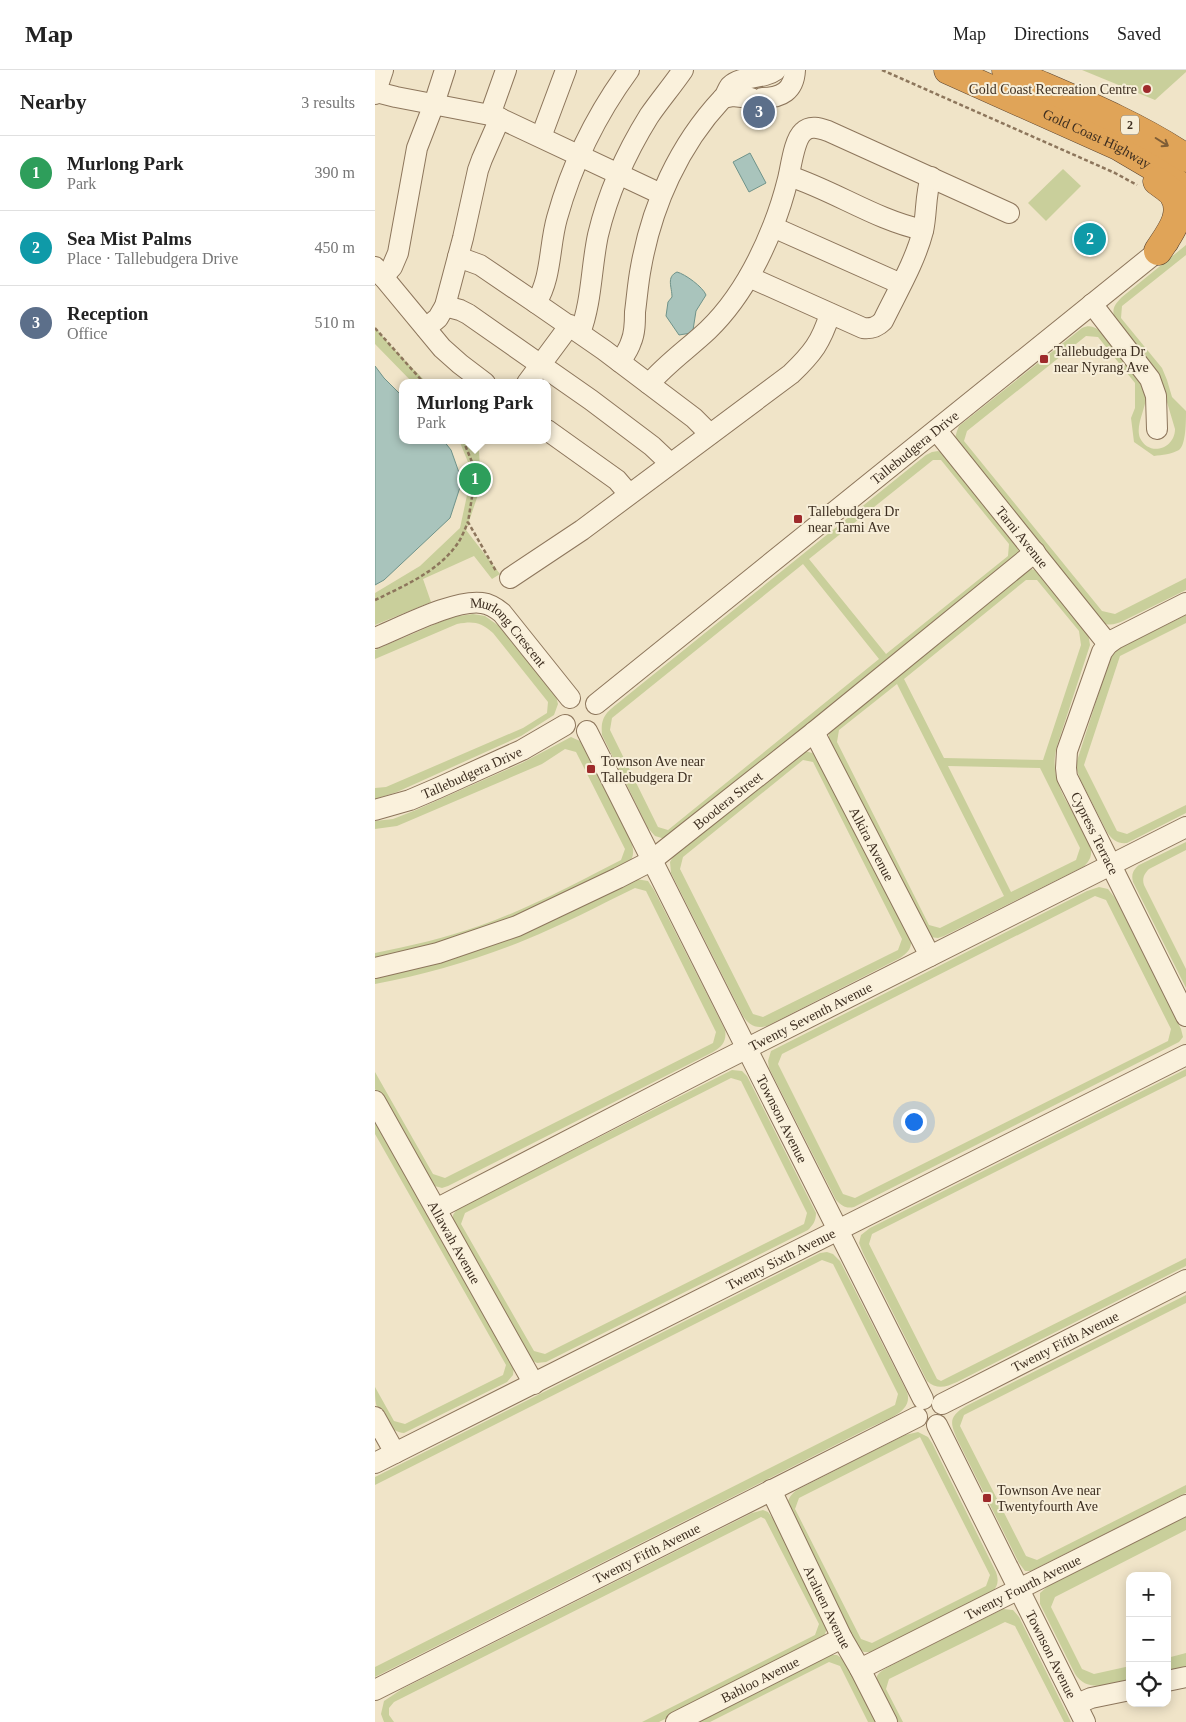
<!DOCTYPE html>
<html lang="en">
<head>
<meta charset="utf-8">
<style>
	:root { --surface:#fff; --page:#f6f6f6; --text:#222; --muted:#767676; --line:#e0e0e0; --accent:#9e2a2b }
	body { margin:0; font-family:"Times New Roman",serif; background:var(--page); color:var(--text) }
	.controls { position:absolute; right:15px; bottom:15px; display:grid; overflow:hidden; border-radius:10px; box-shadow:0 2px 12px #0003 }
	.controls button { width:45px; height:45px; display:grid; place-items:center; padding:0; border:0; border-bottom:1px solid var(--line); background:var(--surface); color:var(--text); font:25px sans-serif }
	.you { position:absolute; left:538px; top:1051px; width:18px; height:18px; margin:-12px; border:4px solid #fff; border-radius:50%; background:#1a73e8; box-shadow:0 0 0 8px #1a73e833 }
	.badge { display:grid; place-items:center; width:32px; height:32px; border-radius:50%; background:var(--accent); color:#fff; font-size:16px; font-weight:700 }
	.pin { position:absolute; translate:-50% -50%; border:2px solid #fff; box-shadow:0 1px 5px #0006 }
	.popup { position:absolute; left:24px; top:309px; width:152px; height:65px; box-sizing:border-box; display:grid; place-content:center; border-radius:10px; background:var(--surface); filter:drop-shadow(0 1px 4px #0005); font-size:16px; white-space:nowrap; color:var(--muted) }
	.popup b { font-size:19px; color:var(--text) }
	.popup::after { content:''; position:absolute; left:50%; top:100%; margin-left:-10px; border:10px solid transparent; border-top-color:var(--surface) }
	.list { margin:0; padding:0; list-style:none }
	h2 { display:flex; justify-content:space-between; align-items:center; height:65px; margin:0; padding:0 20px; font-size:21px }
	h2 small { font-size:16px; font-weight:400; color:var(--muted) }
	.list li { display:grid; grid-template-columns:32px 1fr auto; gap:15px; align-items:center; box-sizing:border-box; height:75px; padding:0 20px; border-top:1px solid var(--line) }
	.list b { display:block; font-size:19px; white-space:nowrap }
	.list p { margin:0; font-size:16px; white-space:nowrap; color:var(--muted) }
	.list em { font-size:16px; font-style:normal; color:var(--muted) }
	.icon { flex:none; width:28px; height:28px; fill:none; stroke:currentColor; stroke-width:2; stroke-linecap:round; stroke-linejoin:round }
	.map { position:relative; flex:none; width:811px; height:1652px; overflow:hidden }
	header { display:flex; align-items:center; gap:30px; box-sizing:border-box; height:70px; padding:0 25px; background:var(--surface); border-bottom:1px solid var(--line) }
	header strong { font-size:24px }
	nav { display:flex; gap:28px; margin-inline-start:auto; font-size:18px }
	main { display:flex }
	aside { flex:1; background:var(--surface) }
	.map>svg:first-child { display:block }
	.green { fill:#c9cf9b; fill-rule:evenodd }
	.water { fill:#a9c4bc; stroke:#6f938a }
	.lines { fill:none; stroke-linecap:round; stroke-linejoin:round }
	.minor-casing { stroke:#8d765c; stroke-width:22 }
	.highway-casing { stroke:#5b4430; stroke-width:29 }
	.path { stroke:#8d765c; stroke-width:2.5; stroke-dasharray:4 2.5; stroke-linecap:butt }
	.minor { stroke:#faf1dc; stroke-width:20 }
	.highway { stroke:#e0a458; stroke-width:28 }
	.oneway { stroke:#7e5d36 }
	.poi-dot { fill:#9e2a2b; stroke:#f7eed8; stroke-width:2 }
	.labels { text-anchor:middle; dominant-baseline:central; stroke-width:4; stroke-linejoin:round; paint-order:stroke }
	.shield { fill:#f7eed8; stroke:#756857; stroke-width:1 }
	.shield-label { font-size:12px; font-weight:bold; fill:#3d2e20 }
	.poi-label { font-size:14px; fill:#3d2e20; stroke:#f7eed8; text-anchor:start }
	.street-label { font-size:14px; fill:#3d2e20; stroke:#f7eed8 }
</style>
</head>
<body>
<header>
<strong>Map</strong>
<nav><a>Map</a><a>Directions</a><a>Saved</a></nav>
</header>
<main>
<aside>
<h2>Nearby<small>3 results</small></h2>
<ul class="list">
<li><span class="badge" style="background:#2e9e5b">1</span><div><b>Murlong Park</b><p>Park</p></div><em>390 m</em></li>
<li><span class="badge" style="background:#0f9aa8">2</span><div><b>Sea Mist Palms</b><p>Place · Tallebudgera Drive</p></div><em>450 m</em></li>
<li><span class="badge" style="background:#5c6f8a">3</span><div><b>Reception</b><p>Office</p></div><em>510 m</em></li>
</ul>
</aside>
<div class="map">
<svg width="811" height="1652" viewBox="0 0 811 1652">
	<rect width="100%" height="100%" fill="#f0e4c8"/>
	<g class="green">
		<polygon points="707,0 811,0 811,2 780,30"/>
		<polygon points="688,99 706,116 671,151 653,133"/>
		<path d="M811,175V185L747,236L746,248L787,298L792,310L797,327L811,341C811,351 811,375 804,380C797,384 787,385 779,386L759,372L756,348L760,338V313L723,267L711,266L592,361L589,371L727,541L740,544L811,508V520L748,551C739,555 734,556 725,552L580,368L582,361L584,356L707,258C715,254 720,257 727,262C738,275 771,310 771,326C771,339 760,355 765,368C774,387 800,379 800,359L786,312L739,247C737,238 740,234 747,227Z"/>
		<polygon points="0,257 14,274 52,313 38,313 0,274"/>
		<polygon points="84,370 98,370 104,381 106,416 91,460 125,504 117,509 99,486 48,509 56,532 0,555 0,523 45,496 85,458 97,402"/>
		<path d="M563,381L567,383L644,476L643,488L290,769L280,766L273,758L227,665C225,644 234,641 248,629L551,385L557,382ZM558,390H566L634,474L633,486L511,584L434,489ZM428,494L504,589L293,760L283,757L235,660L237,648Z"/>
		<path d="M656,499L661,500L713,563L715,575L682,676C678,690 679,703 685,718C692,737 713,761 716,780C717,787 713,793 708,797L569,866L563,868L555,867L454,671V662L651,501ZM651,510H662L704,561L706,575L668,690L569,688L529,609ZM522,614L629,826L565,858L554,855L462,672L464,660ZM573,696L665,698L705,778L701,790L636,822Z"/>
		<path d="M98,544L110,546L124,556L181,626L183,634L179,645L146,666L22,722L0,729V718L11,717L148,658L172,643L173,632L118,563C105,552 99,551 82,554L0,589V580L77,547Z"/>
		<path d="M811,545V553L745,586L709,695L742,761L752,764L811,735V743L752,773C743,774 737,770 732,762L705,709L702,700V691L735,588L743,579Z"/>
		<path d="M196,667L205,671L255,769C259,779 260,786 253,795L107,861L0,890V883C35,876 70,868 104,856C153,839 199,814 246,790L250,779L201,682L190,679L167,694L22,756L0,759V751L18,749L41,740L147,693Z"/>
		<path d="M430,681L441,684L535,866C538,877 534,882 525,888L392,956C380,959 374,955 368,946L296,803L295,792L301,782ZM428,690L438,692L527,869L523,880L388,947L378,944L305,799L308,787Z"/>
		<path d="M811,772V780L774,799C769,804 767,808 769,815L811,899V918L758,812C756,804 758,800 764,795Z"/>
		<path d="M261,809L273,811L279,820L350,960C352,971 347,977 338,982L73,1116L67,1118L56,1115L0,1019V1002L58,1104L70,1108L338,973L341,962L271,821L260,818C223,836 187,855 150,870C101,890 52,904 0,914V907L69,892L130,871Z"/>
		<path d="M724,817L733,819L740,828L806,959L808,967L804,972L479,1137C471,1139 467,1136 461,1130L394,998L393,991L396,981L712,821ZM720,826L731,830L796,959L793,971L480,1128L468,1124L403,994L407,984Z"/>
		<path d="M811,999V1006L497,1164L494,1174L562,1309L566,1311L811,1188V1196L582,1312C571,1317 562,1320 552,1311L488,1183L484,1173L486,1165L495,1158Z"/>
		<path d="M357,1000L367,1001L372,1006L441,1143C441,1151 438,1155 433,1160L171,1292L162,1293L156,1290L78,1154V1145L82,1139ZM356,1008L366,1011L432,1143L429,1154L170,1284L159,1281L86,1154L90,1143Z"/>
		<path d="M0,1048L139,1296L138,1305L132,1312L29,1363C15,1362 5,1347 1,1334C0,1329 0,1322 0,1317L19,1351L30,1354L128,1305L131,1295L0,1064Z"/>
		<path d="M452,1182L458,1184L465,1191L532,1322C539,1342 510,1350 496,1357L0,1607V1597L520,1335L523,1324L458,1194L447,1190L0,1415V1407L445,1183Z"/>
		<path d="M811,1225V1233L589,1345L585,1356L651,1486L662,1490L811,1415V1423L656,1501H650L644,1493L583,1371C575,1353 573,1347 591,1336Z"/>
		<path d="M543,1362L553,1367L557,1373L621,1502C624,1511 623,1516 617,1522L499,1582H489L482,1577L412,1435C413,1429 416,1424 422,1420L530,1365ZM545,1367L615,1505L611,1516L497,1573L486,1569L420,1439L424,1428Z"/>
		<polygon points="388,1440 393,1442 401,1453 452,1558 449,1567 437,1575 284,1652 267,1652 440,1565 444,1554 390,1449 386,1447 19,1632 14,1638 14,1645 19,1652 9,1652 6,1644 9,1631 27,1619 377,1443"/>
		<path d="M811,1446V1460L680,1527L676,1537L707,1599L719,1604L755,1596V1609C735,1613 713,1624 700,1604L665,1534V1523L673,1516Z"/>
		<path d="M628,1539L638,1540L644,1547L696,1652H689L640,1556L630,1552L514,1609L511,1619L528,1652H519C514,1642 498,1617 502,1606C505,1601 510,1599 515,1596Z"/>
		<polygon points="811,1583 811,1596 792,1601 792,1588"/>
		<polygon points="455,1585 462,1585 469,1590 501,1652 493,1652 465,1596 454,1592 335,1652 320,1652"/>
	</g>
	<g class="water">
		<polygon points="375,83 391,113 374,122 358,92"/>
		<path d="M302,202C310,204 328,217 331,225L321,241L318,260L316,263L304,265L291,246L293,232L297,227C297,217 291,207 302,202Z"/>
		<polygon points="0,296 9,308 27,326 28,370 68,370 76,380 87,411 75,448 9,510 0,515"/>
	</g>
	<g class="lines">
		<defs>
			<g id="minor">
				<polyline points="1,22 21,27 120,46 286,124"/>
				<polyline points="0,24 8,0"/>
				<polyline points="348,28 358,26 376,28"/>
				<path d="M387,28C406,28 419,21 420,0"/>
				<polyline points="115,45 131,0"/>
				<polyline points="166,67 191,0"/>
				<path d="M414,106C460,121 501,150 548,160"/>
				<polyline points="398,157 526,214"/>
				<polyline points="83,187 105,195 161,233 229,280 319,348 335,364"/>
				<polyline points="0,197 67,278 85,294 110,313"/>
				<polyline points="8,207 17,197 23,183 42,78 59,34 70,0"/>
				<path d="M374,207L488,258C497,259 502,257 508,251C522,222 540,192 548,161C552,143 550,126 556,107"/>
				<path d="M161,233C177,207 174,176 182,148C197,94 221,45 254,0"/>
				<polyline points="717,234 775,309 781,326 782,359"/>
				<polyline points="70,236 85,240 93,244 216,330 277,376 295,393"/>
				<polyline points="51,258 63,248 70,236 88,168 103,100 107,89 125,48"/>
				<path d="M205,263C217,231 216,198 223,165C233,123 251,83 274,46C285,30 297,16 308,0"/>
				<path d="M245,292C249,286 254,279 256,272C260,263 260,252 260,242C262,227 263,212 266,197C277,135 304,75 347,29C351,26 352,20 355,16C367,5 387,10 401,0"/>
				<polyline points="152,313 195,255"/>
				<path d="M274,314C292,293 314,278 333,260C362,232 383,194 398,156C404,141 409,125 413,109C416,97 419,70 428,62C435,55 444,58 453,61L634,143"/>
				<polyline points="172,360 242,410 254,424"/>
				<path id="s1" d="M562,361L733,574"/>
				<path d="M135,508L207,460L416,304C438,283 446,272 455,244"/>
				<path id="s2" d="M811,533L740,569L733,574L727,582L692,681L691,698L692,707L698,719L811,946"/>
				<path id="s3" d="M0,568C27,557 80,529 107,533C115,534 121,538 127,543L195,628"/>
				<path id="s4" d="M221,634L793,173"/>
				<path id="s5" d="M212,661L548,1329"/>
				<path id="s6" d="M439,662L555,886"/>
				<path id="s7" d="M0,740L35,730L63,718L147,680L190,655"/>
				<path id="s8" d="M0,898L63,883L142,856L243,808L276,791L439,662L660,482"/>
				<path id="s9" d="M0,1031L159,1314"/>
				<path id="s10" d="M61,1139L339,995L811,757"/>
				<path id="s11" d="M567,1334L811,1210"/>
				<polyline points="0,1347 20,1383"/>
				<path id="s12" d="M562,1355L710,1652"/>
				<path id="s13" d="M0,1393L811,985"/>
				<path id="s14" d="M396,1420L467,1568L485,1599L512,1652"/>
				<path id="s15" d="M485,1599L811,1435"/>
				<polyline points="792,1611 811,1607"/>
				<path id="s16" d="M0,1620L542,1347"/>
				<polyline points="702,1634 716,1628 755,1620"/>
				<path id="s17" d="M301,1652L467,1568"/>
			</g>
			<g id="highway">
				<path id="s18" d="M573,0L743,76L777,96L811,120"/>
				<path d="M631,0C692,27 756,51 811,88"/>
				<path d="M782,111C787,115 794,119 798,124C811,144 794,164 783,181"/>
			</g>
		</defs>
		<use href="#minor" class="minor-casing"/>
		<use href="#highway" class="highway-casing"/>
		<g class="path">
			<polyline points="507,0 740,103 762,115"/>
			<polyline points="0,258 49,313"/>
			<polyline points="88,370 101,402 93,452 121,501"/>
			<path d="M0,530C29,516 64,501 83,473C87,467 90,459 93,452"/>
		</g>
		<use href="#minor" class="minor"/>
		<use href="#highway" class="highway"/>
	</g>
	<defs><path id="oneway-shaft" d="M-6 0H5M1.5-3L5.5 0L1.5 3" fill="none" stroke-width="1.6" stroke-linecap="round" stroke-linejoin="round" transform="scale(1.25)"/></defs>
	<use class="oneway" href="#oneway-shaft" transform="translate(787 72) rotate(32)"/>
	<g class="poi-dot">
		<circle cx="772" cy="19" r="5"/>
		<rect x="664" y="284" width="10" height="10" rx="2.5"/>
		<rect x="418" y="444" width="10" height="10" rx="2.5"/>
		<rect x="211" y="694" width="10" height="10" rx="2.5"/>
		<rect x="607" y="1423" width="10" height="10" rx="2.5"/>
	</g>
	<g class="labels">
		<rect class="shield" x="746" y="45.5" width="18" height="19" rx="4"/>
		<g class="shield-label">
			<text x="755" y="55">2</text>
		</g>
		<g class="poi-label">
			<text x="762" y="19" text-anchor="end">Gold Coast Recreation Centre</text>
			<text x="679" y="281">Tallebudgera Dr<tspan x="679" dy="16">near Nyrang Ave</tspan></text>
			<text x="433" y="441">Tallebudgera Dr<tspan x="433" dy="16">near Tarni Ave</tspan></text>
			<text x="226" y="691">Townson Ave near<tspan x="226" dy="16">Tallebudgera Dr</tspan></text>
			<text x="622" y="1420">Townson Ave near<tspan x="622" dy="16">Twentyfourth Ave</tspan></text>
		</g>
		<g class="street-label">
			<text stroke="none"><textPath href="#s18" startOffset="164">Gold Coast Highway</textPath></text>
			<text stroke="none"><textPath href="#s4" startOffset="409">Tallebudgera Drive</textPath></text>
			<text stroke="none"><textPath href="#s1" startOffset="136">Tarni Avenue</textPath></text>
			<text stroke="none"><textPath href="#s3" startOffset="152">Murlong Crescent</textPath></text>
			<text stroke="none"><textPath href="#s7" startOffset="104">Tallebudgera Drive</textPath></text>
			<text stroke="none"><textPath href="#s8" startOffset="395">Boodera Street</textPath></text>
			<text stroke="none"><textPath href="#s2" startOffset="292">Cypress Terrace</textPath></text>
			<text stroke="none"><textPath href="#s6" startOffset="126">Alkira Avenue</textPath></text>
			<text stroke="none"><textPath href="#s10" startOffset="421">Twenty Seventh Avenue</textPath></text>
			<text stroke="none"><textPath href="#s5" startOffset="434">Townson Avenue</textPath></text>
			<text stroke="none"><textPath href="#s9" startOffset="162">Allawah Avenue</textPath></text>
			<text stroke="none"><textPath href="#s13" startOffset="454">Twenty Sixth Avenue</textPath></text>
			<text stroke="none"><textPath href="#s11" startOffset="138">Twenty Fifth Avenue</textPath></text>
			<text stroke="none"><textPath href="#s16" startOffset="304">Twenty Fifth Avenue</textPath></text>
			<text stroke="none"><textPath href="#s15" startOffset="182">Twenty Fourth Avenue</textPath></text>
			<text stroke="none"><textPath href="#s14" startOffset="130">Araluen Avenue</textPath></text>
			<text stroke="none"><textPath href="#s12" startOffset="256">Townson Avenue</textPath></text>
			<text stroke="none"><textPath href="#s17" startOffset="94">Bahloo Avenue</textPath></text>
		</g>
	</g>
</svg>
<div class="controls">
<button>+</button>
<button>−</button>
<button><svg class="icon" aria-label="locate" viewBox="0 0 24 24"><circle cx="12" cy="12" r="6"/><path d="M12 2v4M12 18v4M2 12h4M18 12h4"/></svg></button>
</div>
<div class="you"></div>
<div class="pin badge" style="left:100px;top:409px;background:#2e9e5b">1</div>
<div class="popup"><b>Murlong Park</b>Park</div>
<div class="pin badge" style="left:715px;top:169px;background:#0f9aa8">2</div>
<div class="pin badge" style="left:384px;top:42px;background:#5c6f8a">3</div>
</div>
</main>
</body>
</html>
